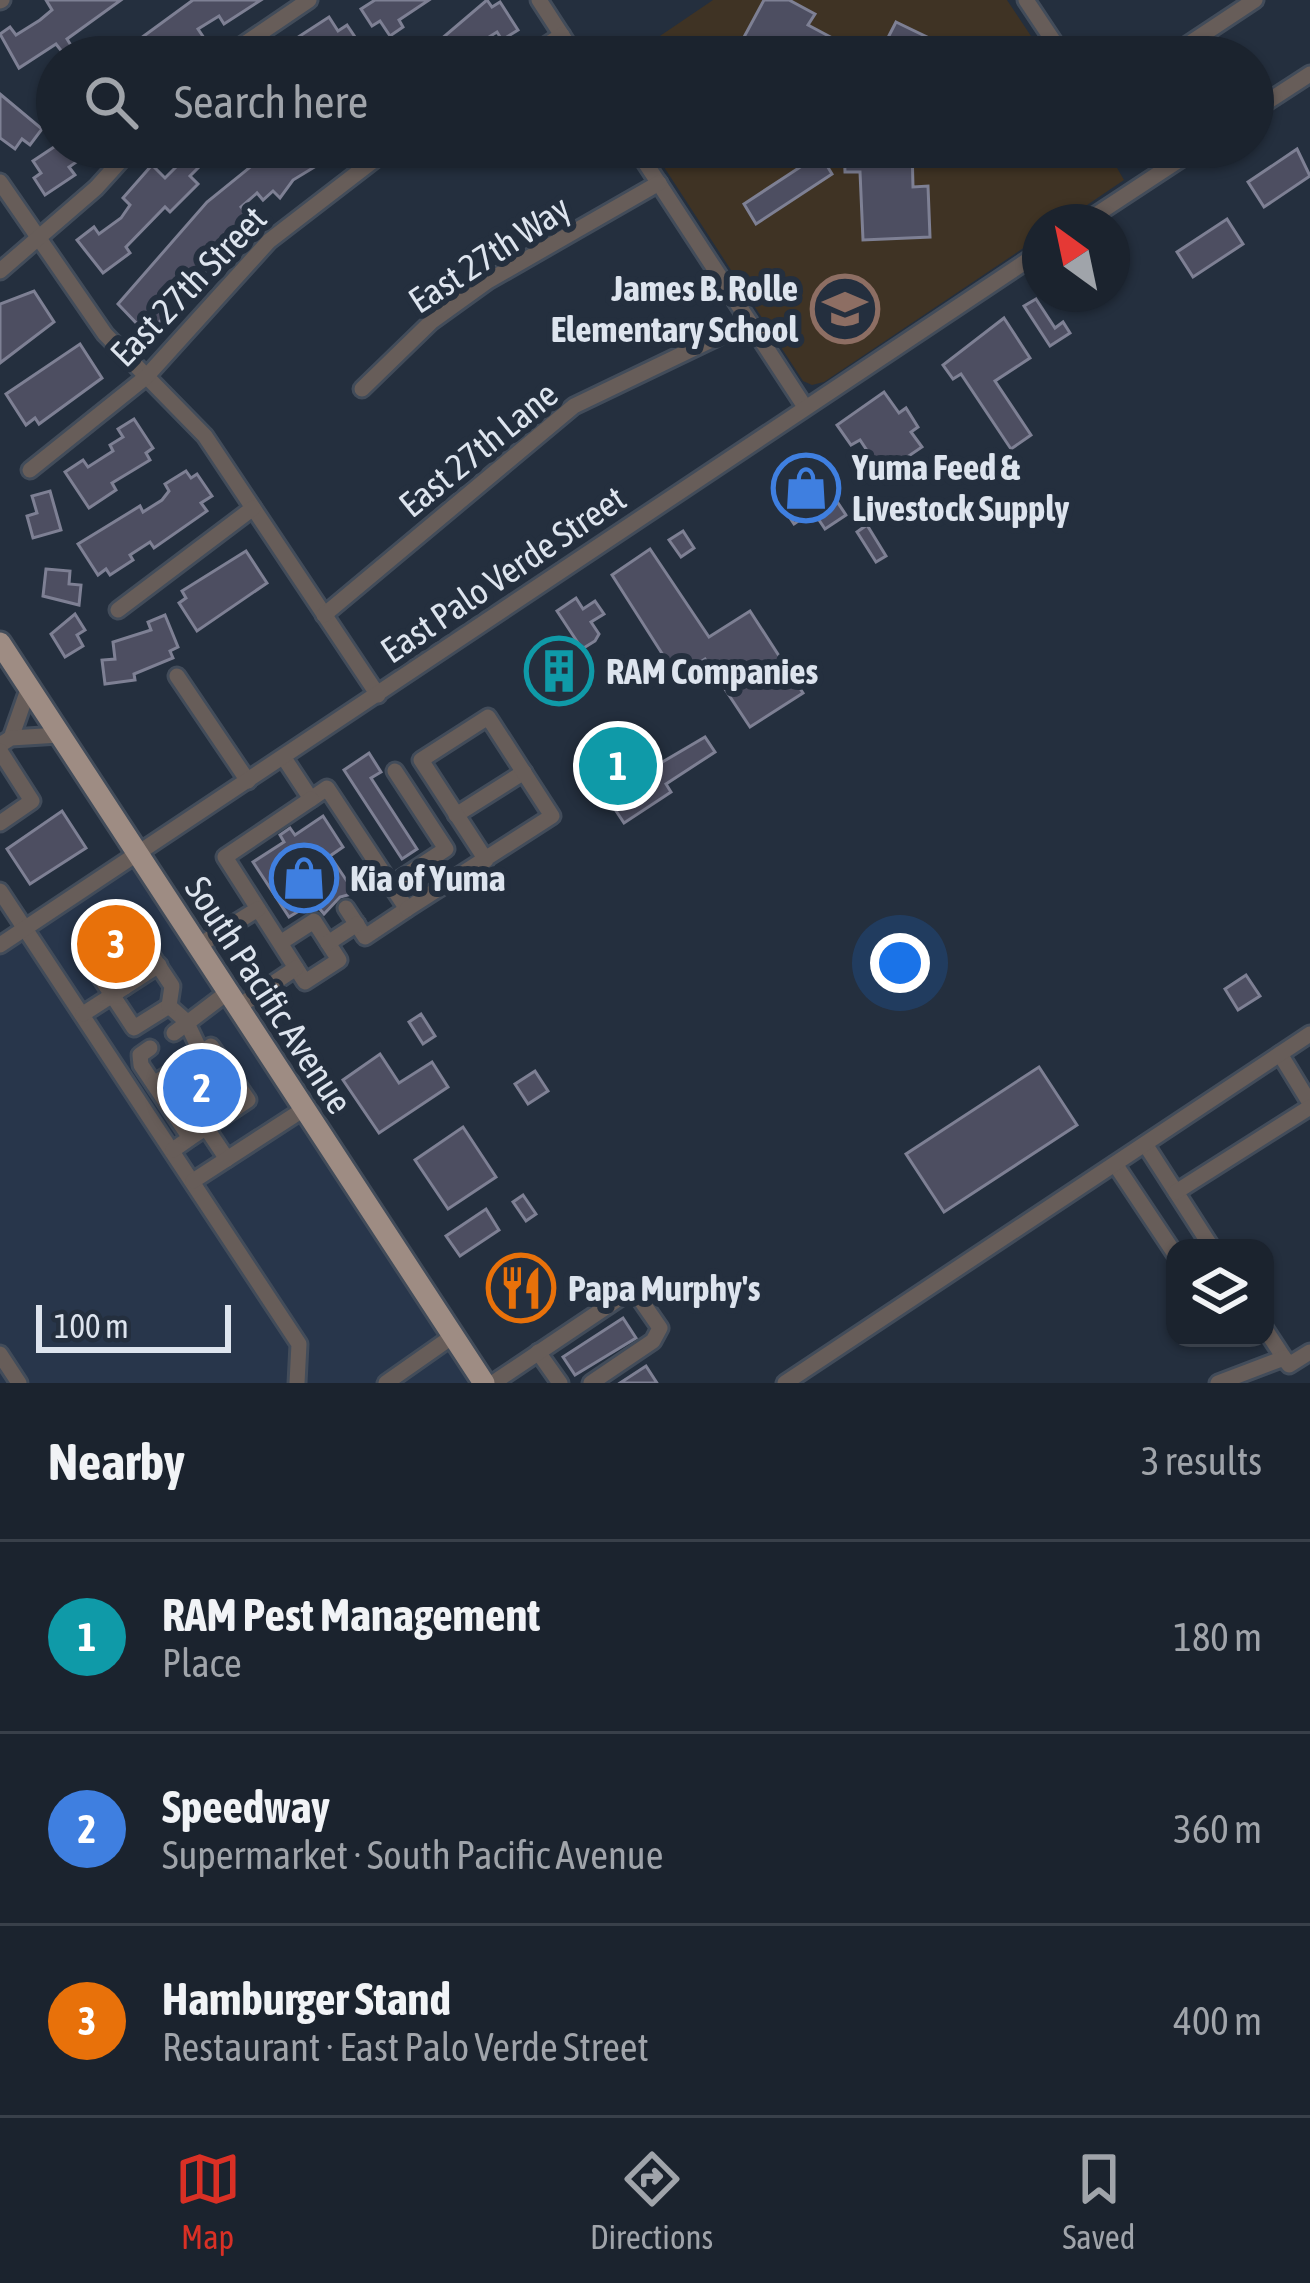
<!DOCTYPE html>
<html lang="en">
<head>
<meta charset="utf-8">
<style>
	:root { --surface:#1b232e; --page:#282f3a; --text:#f1f3f6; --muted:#a0a4aa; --line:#39404a; --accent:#d93025 }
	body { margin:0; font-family:"Asap Condensed",sans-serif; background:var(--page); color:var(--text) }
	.controls { position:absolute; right:36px; bottom:36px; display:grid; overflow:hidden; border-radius:24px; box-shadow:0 3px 9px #0004 }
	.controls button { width:108px; height:108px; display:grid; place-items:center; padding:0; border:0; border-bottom:3px solid var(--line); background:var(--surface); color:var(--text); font:60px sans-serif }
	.compass { position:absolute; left:1022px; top:204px; width:108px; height:108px; border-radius:50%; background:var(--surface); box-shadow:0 3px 9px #0004; rotate:327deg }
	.scale { position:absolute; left:36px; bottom:30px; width:195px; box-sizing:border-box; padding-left:12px; border:6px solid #dde4ee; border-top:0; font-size:33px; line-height:42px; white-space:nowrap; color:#dde4ee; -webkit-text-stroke:9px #242f3e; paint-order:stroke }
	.you { position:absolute; left:900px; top:963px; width:42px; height:42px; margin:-30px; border:9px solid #fff; border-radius:50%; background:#1a73e8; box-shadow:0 0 0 18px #1a73e833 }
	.badge { display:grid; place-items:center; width:78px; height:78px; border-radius:50%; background:var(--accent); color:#fff; font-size:39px; font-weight:700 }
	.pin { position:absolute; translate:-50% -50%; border:6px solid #fff; box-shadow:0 3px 12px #0006 }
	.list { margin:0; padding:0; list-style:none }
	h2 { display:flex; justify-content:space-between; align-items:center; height:156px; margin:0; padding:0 48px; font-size:51px }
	h2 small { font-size:39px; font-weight:400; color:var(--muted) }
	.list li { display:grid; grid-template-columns:78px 1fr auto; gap:36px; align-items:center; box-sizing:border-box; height:192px; padding:0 48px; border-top:3px solid var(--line) }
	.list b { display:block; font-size:45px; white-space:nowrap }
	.list p { margin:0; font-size:39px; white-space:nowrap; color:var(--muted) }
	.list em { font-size:39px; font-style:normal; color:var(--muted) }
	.icon { flex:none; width:66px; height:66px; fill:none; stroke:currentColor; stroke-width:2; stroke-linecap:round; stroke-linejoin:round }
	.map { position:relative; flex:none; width:1310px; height:1383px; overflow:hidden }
	.search { position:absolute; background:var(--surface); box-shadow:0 3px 9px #0004; left:36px; right:36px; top:36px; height:132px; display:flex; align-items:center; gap:30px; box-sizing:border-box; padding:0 42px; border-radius:66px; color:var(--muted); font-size:45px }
	.sheet { height:732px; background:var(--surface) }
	nav { display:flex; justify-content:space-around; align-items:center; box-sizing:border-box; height:168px; border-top:3px solid var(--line); background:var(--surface); font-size:33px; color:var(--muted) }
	nav a { display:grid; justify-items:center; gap:6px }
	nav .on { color:var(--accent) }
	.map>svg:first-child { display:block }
	.built { fill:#28364b }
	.education { fill:#3f3324 }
	.building { fill:#4d4e61; stroke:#7e8094; stroke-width:3 }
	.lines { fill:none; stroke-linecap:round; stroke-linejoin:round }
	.minor-tunnel { stroke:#404a58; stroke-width:15; stroke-dasharray:15 8; stroke-linecap:butt }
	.minor-casing { stroke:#424c5a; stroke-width:21 }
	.major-casing { stroke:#424c5a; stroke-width:27 }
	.minor { stroke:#675d59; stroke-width:15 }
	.major { stroke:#9e8c83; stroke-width:21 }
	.labels { text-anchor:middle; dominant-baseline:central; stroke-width:12; stroke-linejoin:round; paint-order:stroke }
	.street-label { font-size:36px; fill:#dde4ee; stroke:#242f3e }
	.poi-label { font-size:36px; font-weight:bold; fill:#dde4ee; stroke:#242f3e; text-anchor:start }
</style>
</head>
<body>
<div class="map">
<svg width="1310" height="1383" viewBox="0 0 1310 1383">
	<rect width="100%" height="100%" fill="#242f3e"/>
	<polygon class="built" points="139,855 483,1383 0,1383 0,946"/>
	<g class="education">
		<polygon points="713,0 1007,0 1045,57 629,57"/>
		<polygon points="651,147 1105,147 1124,180 1062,222 1040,222 1040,237 824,382 812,385 803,381"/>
	</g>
	<g class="building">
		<polygon points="46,0 121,0 67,39 72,47 63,53 56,44 19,68 0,34 10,27 16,35 40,20 52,10"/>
		<polygon points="193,0 261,0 224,24 219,16 198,29 206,41 188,54 183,47 171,55 168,50 158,57 115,57"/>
		<polygon points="375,0 429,0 399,20 403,27 390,36 380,21 372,26 361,9"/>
		<polygon points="487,0 492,7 500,2 518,30 502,40 497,32 457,57 420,57"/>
		<polygon points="764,0 789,0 815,14 808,25 868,57 752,57 737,50"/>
		<polygon points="329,17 338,31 347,25 359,43 351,49 356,57 293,57 286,45"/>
		<polygon points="896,22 931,39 943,57 878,57"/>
		<polygon points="0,94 42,129 30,145 22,139 15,149 0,138"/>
		<polygon points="54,147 98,147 69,167 75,175 45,195 34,178 41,173 33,161"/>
		<polygon points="167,147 219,147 190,176 198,184 170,212 165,207 126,247 130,253 103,273 77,240 94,227 99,234 121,218 130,205 123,198 152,165 165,178 182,161"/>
		<polygon points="275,147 329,147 316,155 321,163 293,180 280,198 273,191 263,200 257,193 241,207 253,223 183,295 177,289 164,303 171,311 157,324 152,319 142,329 118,304 207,202"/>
		<polygon points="844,147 912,147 913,187 928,186 930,237 863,240 860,172 845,172"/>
		<polygon points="1297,149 1310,176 1264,207 1248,182"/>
		<polygon points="820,154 832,174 756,224 744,204"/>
		<polygon points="1227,219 1243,244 1193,277 1177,252"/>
		<polygon points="34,291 54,322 0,363 0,304"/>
		<polygon points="1036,299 1055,328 1063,322 1070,333 1050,346 1024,306"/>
		<polygon points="1004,318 1030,358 995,381 1031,435 1011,449 961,374 953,379 943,365"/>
		<polygon points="80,344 102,378 39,424 35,418 26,425 6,394"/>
		<polygon points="884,392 899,413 906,408 918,427 911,432 922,447 872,481 861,465 872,458 860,440 851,445 837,425"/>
		<polygon points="134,419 153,448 146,453 150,460 112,483 116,490 89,508 65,472 83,460 88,467 113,451 110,445 123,437 118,429"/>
		<polygon points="806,455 846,515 825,529 813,511 794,524 774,494 794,481 786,469"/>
		<polygon points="186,471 191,478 197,474 212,496 201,503 207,511 154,548 150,542 130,555 133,560 110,575 106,569 98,575 78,544 140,506 143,512 162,500 169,491 165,484"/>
		<polygon points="50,491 61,530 33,538 27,516 37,513 32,496"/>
		<polygon points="867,525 886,556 876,562 857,532"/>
		<polygon points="683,531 694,548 681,557 669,540"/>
		<polygon points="650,549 709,637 750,611 803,693 750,727 705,659 677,677 612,575"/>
		<polygon points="246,551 267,583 197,631 179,603 186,598 182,591"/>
		<polygon points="46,569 70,571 69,584 81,585 79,605 43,596"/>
		<polygon points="576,598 583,609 595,601 604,614 591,622 599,634 595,641 582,649 557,611"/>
		<polygon points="75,614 85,630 77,635 83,646 65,657 51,634"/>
		<polygon points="165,615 178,647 170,651 173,658 134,674 135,680 105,684 102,660 115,659 113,642 151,630 148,622"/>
		<polygon points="570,646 586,671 547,697 531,672"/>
		<polygon points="613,729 642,774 705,737 715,752 666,784 671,792 624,823 593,776 599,773 584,750"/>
		<polygon points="369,753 381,772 371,778 417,849 402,859 344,770"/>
		<polygon points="62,811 86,848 30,884 7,849"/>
		<polygon points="323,816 343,847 330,856 355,893 340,897 324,914 314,902 289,917 253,862 284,842 280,835 290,828 295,835"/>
		<polygon points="112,932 120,932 135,952 123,962 106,936"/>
		<polygon points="1246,975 1260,996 1238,1010 1225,989"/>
		<polygon points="421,1014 435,1036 423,1044 409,1022"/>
		<polygon points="380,1054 399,1083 432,1062 448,1087 379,1133 343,1080"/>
		<polygon points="1039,1067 1077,1125 944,1212 906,1154"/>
		<polygon points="197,1071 216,1074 208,1085 214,1097 204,1103 189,1093 180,1101 171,1088"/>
		<polygon points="535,1071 548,1091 528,1104 515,1084"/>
		<polygon points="463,1127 496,1177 448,1209 415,1160"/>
		<polygon points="523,1195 536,1214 526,1221 513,1202"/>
		<polygon points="486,1209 499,1230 460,1256 446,1236"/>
		<polygon points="526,1270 540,1290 515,1308 501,1286"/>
		<polygon points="623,1318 636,1338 575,1375 563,1357"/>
		<polygon points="646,1366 657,1383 620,1383"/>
	</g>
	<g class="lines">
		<polyline class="minor-tunnel" points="177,1084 191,1105"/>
		<defs>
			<g id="minor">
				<polyline points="539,0 576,57"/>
				<polyline points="1026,0 1064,57"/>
				<polyline points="0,1 2,0"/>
				<polyline points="225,57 309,0"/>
				<polyline points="528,57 562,35"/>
				<polyline points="1169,57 1255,0"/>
				<polyline points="1253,111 1310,74"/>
				<polyline points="635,147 805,407"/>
				<polyline points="0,182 105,334 205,436 378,695"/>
				<polyline points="1085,222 1199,147"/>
				<polyline points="0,271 96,188 133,147"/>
				<polyline points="362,389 431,322 488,281 659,183"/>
				<polyline points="30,470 146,377 269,241 391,147"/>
				<polyline points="118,610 253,508"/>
				<polyline points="324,615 574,406 749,322"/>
				<polyline points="177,676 248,781"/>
				<polyline points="11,738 29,687"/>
				<polyline points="0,745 11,738 59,735"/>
				<polyline points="0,751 32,801 0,823"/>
				<polyline points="284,758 311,799 327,788 407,909 365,937 346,908"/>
				<polyline points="456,815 524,772"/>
				<polyline points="391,885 446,849 395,771"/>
				<polyline points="0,891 299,1344 297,1383"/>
				<polyline points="407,909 552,816 488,717 421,760 486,860"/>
				<polyline points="280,943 314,921 339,960 305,982 225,857 311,799"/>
				<polyline points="328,943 357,924"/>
				<polyline points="0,945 1040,252"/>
				<polyline points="198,946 258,909"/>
				<polyline points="83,951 134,1028 169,1006 186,1021 207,1065"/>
				<polyline points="125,987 93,938 93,931 111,918 128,920 172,986 169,1006"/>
				<polyline points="238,1007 296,968"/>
				<polyline points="83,1014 159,965"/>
				<polyline points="174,1033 228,992"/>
				<polyline points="150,1048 140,1055 141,1065 190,1138 173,1150"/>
				<polyline points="1280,1054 1310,1103"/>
				<polyline points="154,1084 211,1046 248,1100 236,1108"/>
				<polyline points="191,1105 227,1159"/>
				<polyline points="190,1138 236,1108 220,1085"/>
				<polyline points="1145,1144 1212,1248"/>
				<polyline points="1115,1164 1175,1254"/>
				<polyline points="193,1181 304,1109"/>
				<polyline points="1176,1192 1310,1107"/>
				<polyline points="1265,1329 1284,1358"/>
				<polyline points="538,1352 560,1383"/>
				<polyline points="0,1354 19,1383"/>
				<polyline points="386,1383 453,1336"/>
				<polyline points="493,1383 633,1289 660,1328 653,1341 591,1383"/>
				<polyline points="785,1383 1310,1034"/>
				<polyline points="1218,1383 1284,1358 1289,1365 1310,1352"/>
			</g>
			<polyline id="major" points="0,643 484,1383"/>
		</defs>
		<use href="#minor" class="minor-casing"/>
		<use href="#major" class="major-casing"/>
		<use href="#minor" class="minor"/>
		<use href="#major" class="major"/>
	</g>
	<defs>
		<symbol id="school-ring" viewBox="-11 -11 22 22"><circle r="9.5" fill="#242f3e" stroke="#8d6e63" stroke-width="1.5"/><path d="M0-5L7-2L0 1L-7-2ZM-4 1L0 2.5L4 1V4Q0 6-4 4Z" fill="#8d6e63"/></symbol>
		<symbol id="shop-ring" viewBox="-11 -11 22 22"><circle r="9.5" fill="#242f3e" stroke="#3f7fe0" stroke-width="1.5"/><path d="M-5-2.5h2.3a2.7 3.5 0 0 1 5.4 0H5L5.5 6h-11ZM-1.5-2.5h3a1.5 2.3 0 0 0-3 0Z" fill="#3f7fe0"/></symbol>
		<symbol id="building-ring" viewBox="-11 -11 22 22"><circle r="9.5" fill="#242f3e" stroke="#0f9aa8" stroke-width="1.5"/><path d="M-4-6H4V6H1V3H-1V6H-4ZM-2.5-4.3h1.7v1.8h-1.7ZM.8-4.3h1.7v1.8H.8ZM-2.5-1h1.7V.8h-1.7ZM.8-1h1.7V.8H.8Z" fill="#0f9aa8"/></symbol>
		<symbol id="restaurant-ring" viewBox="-11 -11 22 22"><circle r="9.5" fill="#242f3e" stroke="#e8710a" stroke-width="1.5"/><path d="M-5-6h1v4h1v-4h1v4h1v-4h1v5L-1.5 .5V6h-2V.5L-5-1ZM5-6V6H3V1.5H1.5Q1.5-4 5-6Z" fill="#e8710a"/></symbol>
	</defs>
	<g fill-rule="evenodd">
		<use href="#school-ring" x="807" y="271" width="76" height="76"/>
		<use href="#shop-ring" x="768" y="450" width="76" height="76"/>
		<use href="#building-ring" x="521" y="633" width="76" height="76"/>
		<use href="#shop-ring" x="266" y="840" width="76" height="76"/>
		<use href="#restaurant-ring" x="483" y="1250" width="76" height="76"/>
	</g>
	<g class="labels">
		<g class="street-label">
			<text transform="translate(489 254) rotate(-33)">East 27th Way</text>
			<text transform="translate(188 286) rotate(-46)">East 27th Street</text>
			<text transform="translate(478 449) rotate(-39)">East 27th Lane</text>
			<text transform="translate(503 574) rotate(-34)">East Palo Verde Street</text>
			<text transform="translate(269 995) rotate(57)">South Pacific Avenue</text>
		</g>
		<g class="poi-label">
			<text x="798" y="288" text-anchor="end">James B. Rolle<tspan x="798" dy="41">Elementary School</tspan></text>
			<text x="852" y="467">Yuma Feed &amp;<tspan x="852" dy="41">Livestock Supply</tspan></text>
			<text x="606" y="671">RAM Companies</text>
			<text x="350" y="878">Kia of Yuma</text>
			<text x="568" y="1288">Papa Murphy's</text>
		</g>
	</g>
</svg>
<div class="controls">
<button><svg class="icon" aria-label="layers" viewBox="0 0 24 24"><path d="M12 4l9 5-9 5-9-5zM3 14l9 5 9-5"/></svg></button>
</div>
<svg class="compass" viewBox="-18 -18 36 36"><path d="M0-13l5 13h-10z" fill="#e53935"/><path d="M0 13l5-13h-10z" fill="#a0a4aa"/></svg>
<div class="scale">100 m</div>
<div class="you"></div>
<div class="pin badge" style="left:618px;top:766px;background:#0f9aa8">1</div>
<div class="pin badge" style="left:202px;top:1088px;background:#3f7fe0">2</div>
<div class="pin badge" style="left:116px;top:944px;background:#e8710a">3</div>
<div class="search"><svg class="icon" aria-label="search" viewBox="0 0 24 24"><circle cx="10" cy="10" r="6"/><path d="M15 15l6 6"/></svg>Search here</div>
</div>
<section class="sheet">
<h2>Nearby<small>3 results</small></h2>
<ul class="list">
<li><span class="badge" style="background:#0f9aa8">1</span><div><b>RAM Pest Management</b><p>Place</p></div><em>180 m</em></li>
<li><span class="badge" style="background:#3f7fe0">2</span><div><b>Speedway</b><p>Supermarket · South Pacific Avenue</p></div><em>360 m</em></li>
<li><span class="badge" style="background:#e8710a">3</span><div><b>Hamburger Stand</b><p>Restaurant · East Palo Verde Street</p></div><em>400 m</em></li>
</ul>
</section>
<nav>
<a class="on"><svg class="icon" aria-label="map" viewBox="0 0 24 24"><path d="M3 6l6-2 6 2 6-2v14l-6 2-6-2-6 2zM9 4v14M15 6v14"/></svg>Map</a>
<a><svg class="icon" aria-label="directions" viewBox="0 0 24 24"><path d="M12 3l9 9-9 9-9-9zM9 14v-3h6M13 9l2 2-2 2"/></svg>Directions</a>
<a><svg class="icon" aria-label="saved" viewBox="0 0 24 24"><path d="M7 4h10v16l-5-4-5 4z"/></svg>Saved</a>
</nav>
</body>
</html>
